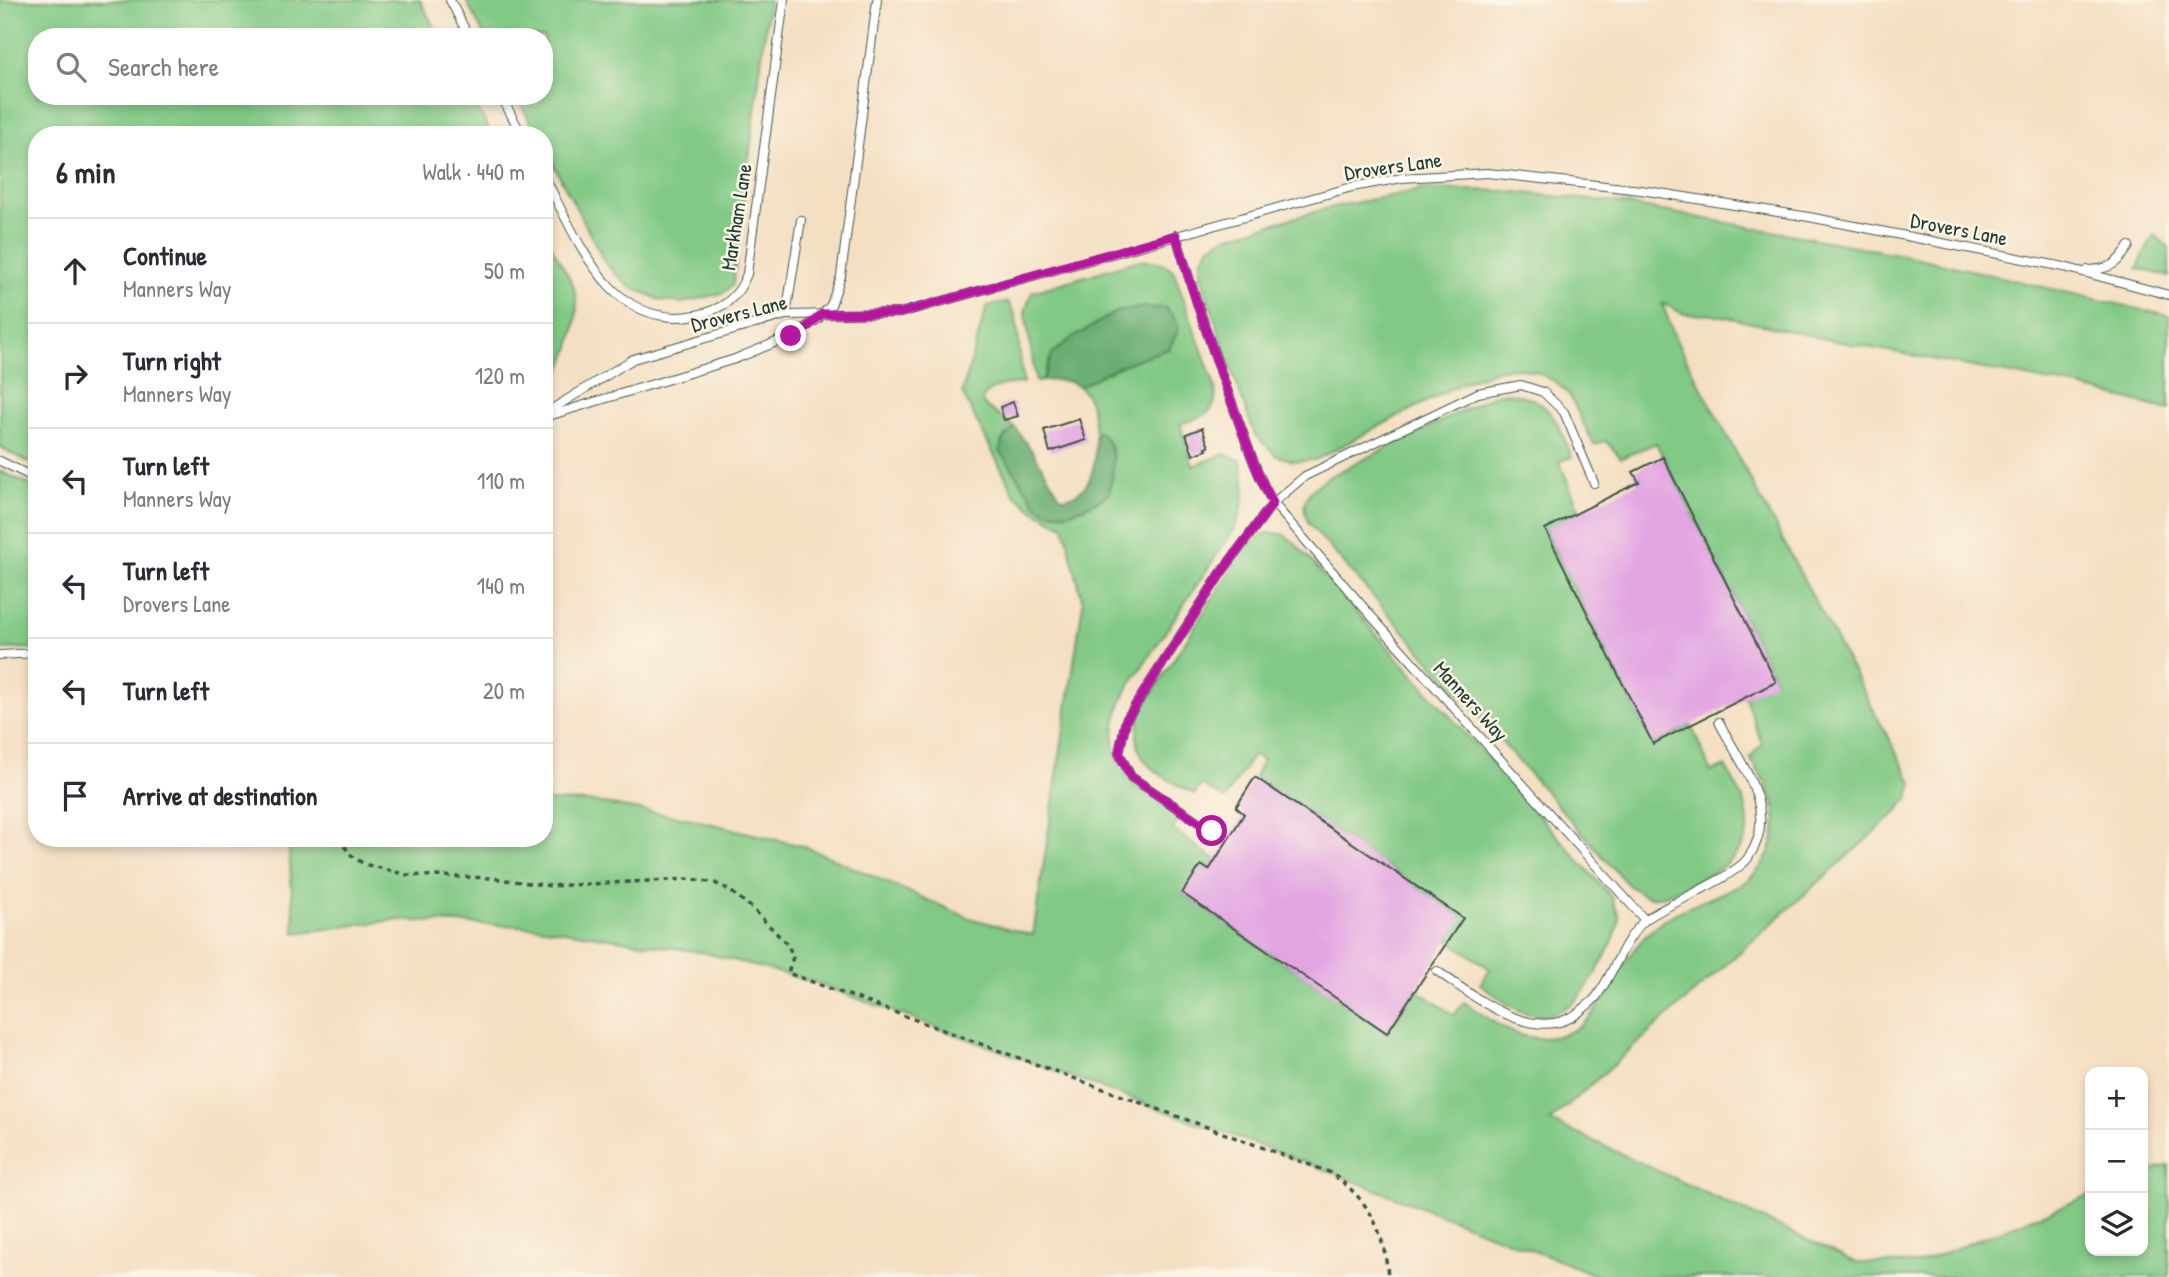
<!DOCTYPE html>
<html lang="en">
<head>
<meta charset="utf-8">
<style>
	:root { --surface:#fff; --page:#f2f2f3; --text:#2b2b33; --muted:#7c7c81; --line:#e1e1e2 }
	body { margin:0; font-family:"Patrick Hand",sans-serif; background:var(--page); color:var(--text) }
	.controls { position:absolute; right:21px; bottom:21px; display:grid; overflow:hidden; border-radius:14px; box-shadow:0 4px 10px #0003 }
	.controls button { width:63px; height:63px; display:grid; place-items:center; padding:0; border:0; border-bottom:2px solid var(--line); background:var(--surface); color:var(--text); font:35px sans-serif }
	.stop { position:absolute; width:21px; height:21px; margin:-16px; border:5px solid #b5179e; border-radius:50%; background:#fff }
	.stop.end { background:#b5179e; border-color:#fff; box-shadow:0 2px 7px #0008 }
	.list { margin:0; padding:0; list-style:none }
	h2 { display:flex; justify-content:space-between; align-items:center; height:91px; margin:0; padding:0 28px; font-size:30px }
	h2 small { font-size:23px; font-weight:400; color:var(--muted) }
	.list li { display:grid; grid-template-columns:46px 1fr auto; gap:21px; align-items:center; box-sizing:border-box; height:105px; padding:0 28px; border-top:2px solid var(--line) }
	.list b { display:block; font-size:26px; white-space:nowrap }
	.list p { margin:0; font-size:23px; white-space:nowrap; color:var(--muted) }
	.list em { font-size:23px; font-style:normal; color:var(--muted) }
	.icon { flex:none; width:38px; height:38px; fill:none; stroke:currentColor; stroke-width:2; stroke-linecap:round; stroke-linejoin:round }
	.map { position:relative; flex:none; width:2169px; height:1277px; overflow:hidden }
	.search { position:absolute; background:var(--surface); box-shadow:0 4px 10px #0003; left:28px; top:28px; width:525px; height:77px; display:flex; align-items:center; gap:18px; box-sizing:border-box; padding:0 24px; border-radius:28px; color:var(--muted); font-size:26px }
	.panel { position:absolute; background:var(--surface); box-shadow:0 4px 10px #0003; left:28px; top:126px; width:525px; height:721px; border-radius:28px }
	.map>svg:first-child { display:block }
	.green { fill:#81c985; stroke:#50835c; stroke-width:2 }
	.forest { fill:#68ad72; stroke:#447553; stroke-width:2 }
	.building { fill:#e2a5e2 }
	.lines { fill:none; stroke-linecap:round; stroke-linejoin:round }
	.service-casing { stroke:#3f5549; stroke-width:10 }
	.path { stroke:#3f5549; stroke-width:3.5; stroke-dasharray:5 5; stroke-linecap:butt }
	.service { stroke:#fff; stroke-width:8 }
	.route { stroke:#b5179e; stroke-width:9 }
	.labels { text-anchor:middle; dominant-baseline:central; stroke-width:5; stroke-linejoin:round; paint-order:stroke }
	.street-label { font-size:21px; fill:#1f3d34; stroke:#fcf5e5 }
</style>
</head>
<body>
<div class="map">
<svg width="2169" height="1277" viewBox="0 0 2169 1277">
	<rect width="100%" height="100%" fill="#fcf5e5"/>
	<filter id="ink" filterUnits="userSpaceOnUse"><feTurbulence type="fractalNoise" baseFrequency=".0143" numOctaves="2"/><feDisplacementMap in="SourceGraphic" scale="14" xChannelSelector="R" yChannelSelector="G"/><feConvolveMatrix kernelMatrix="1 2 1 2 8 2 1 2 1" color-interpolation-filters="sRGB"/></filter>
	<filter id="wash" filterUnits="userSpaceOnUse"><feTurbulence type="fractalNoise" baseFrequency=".00686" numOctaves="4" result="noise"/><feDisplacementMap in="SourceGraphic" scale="28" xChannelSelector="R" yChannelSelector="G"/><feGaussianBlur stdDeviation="1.57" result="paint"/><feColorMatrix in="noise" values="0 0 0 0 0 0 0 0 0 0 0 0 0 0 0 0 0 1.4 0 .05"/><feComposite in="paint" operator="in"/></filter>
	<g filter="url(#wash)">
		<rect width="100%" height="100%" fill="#f4dfc3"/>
		<g class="green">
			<polygon points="0,0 420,0 439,37 37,37 37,96 471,96 492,135 37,135 37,467 0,447"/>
			<polygon points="466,0 769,0 733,285 723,293 681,303 660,300 630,287 607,266 544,147 544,135 537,135 517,96 544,96 544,37 485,37"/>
			<path d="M1425,189L1506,191L1619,203L1914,257L2169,316V410L2079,387L1835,341L1717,315L1684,314L1662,303L1677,342L1913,784L1909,797L1895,814L1550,1121L1857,1263L1917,1264L2090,1195V1251H2143V1174L2169,1165V1277H1601L1331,1172L810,981L706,953L538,927L395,920L295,933L288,838H544V801L593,802L692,819L806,847L969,918L1033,935L1083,603L1064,526L1036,512L1015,495L962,393L987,306L1008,302L1016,317L1023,383C1007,384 991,385 982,399L983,404L1015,428L1005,436L1001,442C1009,455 1029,497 1038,506C1058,524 1092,506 1109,493C1114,471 1118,447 1099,432L1095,433C1093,417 1093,398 1079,387C1107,370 1138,358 1169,349L1069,340L1052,354L1042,381L1036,382L1025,311L1032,292L1136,261C1151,260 1164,260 1174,272L1215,387C1219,415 1202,416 1180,424L1193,466L1224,454L1240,460C1248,486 1245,504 1235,528L1127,689C1113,718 1105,755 1131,781C1145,795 1164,805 1180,816L1173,830L1216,860L1209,870L1201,866L1183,894L1387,1032L1416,989L1454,1015L1464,1002C1480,1013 1497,1026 1514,1033C1539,1043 1571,1038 1589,1018C1595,1012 1599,1003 1604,996C1619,972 1633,946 1655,927C1678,908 1709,900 1736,887C1767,872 1780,839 1774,806C1771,789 1759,773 1750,758L1762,744L1745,697L1776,681L1656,443L1621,458L1606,441L1594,445L1570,396L1557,383L1539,373L1520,368L1499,369L1460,384L1315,460L1294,461L1277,456L1255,435L1227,357L1201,276V261L1210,246L1226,237L1328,208Z"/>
			<path d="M544,234C552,249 571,276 575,291C582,318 566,375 544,391Z"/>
			<polygon points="2154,235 2169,247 2169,277 2137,268"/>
			<path d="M1498,393C1546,392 1556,417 1572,457L1559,461L1580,512L1545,530L1653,744L1691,725L1711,772L1725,766C1735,784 1747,801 1748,821C1749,858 1712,875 1683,887C1675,890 1666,895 1658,897C1647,899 1637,891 1628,885L1309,524C1298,500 1308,491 1328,477Z"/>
			<polygon points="0,471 37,488 37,648 0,649"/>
			<path d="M1268,533L1282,534L1294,542L1611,896C1613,903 1618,911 1619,917C1620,935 1587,992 1573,1003C1563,1010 1549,1017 1537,1015C1515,1013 1498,997 1480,984L1490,969L1448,940L1462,917L1255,777L1263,760L1253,755L1225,799L1201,785L1195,794C1154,772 1122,759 1144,706L1241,554L1254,539Z"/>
		</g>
		<g class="forest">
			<path d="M1144,307L1166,308L1173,316L1179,329L1169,349C1138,358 1107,370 1079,387C1069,379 1054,380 1042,381L1052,354L1069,340L1116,312Z"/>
			<path d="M1015,428L1033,452L1060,496L1064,498C1096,493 1096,458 1095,433L1099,432C1118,447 1114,471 1109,493L1098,501L1069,513L1049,512L1037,505L1000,451C1001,439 1006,435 1015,428Z"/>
		</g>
		<g id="blocks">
			<g class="building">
				<polygon points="1013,402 1018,416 1004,420 1000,407"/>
				<polygon points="1079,419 1086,440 1050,452 1044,430"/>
				<polygon points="1202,428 1209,447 1206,448 1207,450 1193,455 1186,434"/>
				<polygon points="1663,457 1776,682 1653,744 1545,529 1639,482 1633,472"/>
				<polygon points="1255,777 1463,918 1387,1033 1182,893 1201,865 1209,870 1244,814 1236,807"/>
			</g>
		</g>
	</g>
	<g filter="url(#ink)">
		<use href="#blocks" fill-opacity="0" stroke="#3f5549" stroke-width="2"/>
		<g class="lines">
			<defs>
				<g id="service">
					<polyline points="450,0 469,37"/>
					<polyline points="501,96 522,135"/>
					<path d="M544,176C577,237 609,332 696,315C722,310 738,298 747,274L784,0"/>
					<path d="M1176,235C1194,296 1214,355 1236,414C1247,444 1257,475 1273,503L1372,617L1645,920"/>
					<path d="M2088,270C2110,269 2117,265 2129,246"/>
					<polyline points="786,315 801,220"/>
					<polyline points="544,414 633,359 786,315 900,313 1352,187 1402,178 1488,173 1641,190 1809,217 2064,267 2169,295"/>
					<polyline points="545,417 735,359 791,336 817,320 831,305 841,276 877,0"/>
					<polyline points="0,461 37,479"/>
					<polyline points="0,655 37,653"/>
					<polyline points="1212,831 1131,777 1119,753 1126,720 1221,573 1273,503 1305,476 1478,393 1521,385 1543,392 1564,412 1594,483"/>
					<path d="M1437,971C1477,998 1539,1050 1584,1008C1589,1004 1596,999 1599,993C1615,970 1623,941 1644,921C1655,911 1685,899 1700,890C1714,883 1739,870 1748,858C1781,812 1740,763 1719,722"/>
				</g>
			</defs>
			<use href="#service" class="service-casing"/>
			<path class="path" d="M338,838L352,856L364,864L407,875L491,878L551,886L692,879L715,883L729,890L752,908L788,945L793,957L788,973L1329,1172C1369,1199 1384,1229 1388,1277"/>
			<use href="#service" class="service"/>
		</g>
	</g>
	<g class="lines" filter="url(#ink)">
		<path class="route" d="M791,336L806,328L822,314L900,313L1176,235C1193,294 1213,352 1234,409C1246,441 1256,473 1273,503L1221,573L1126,720L1119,753L1131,777L1212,831"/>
	</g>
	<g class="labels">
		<g class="street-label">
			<text transform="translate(1393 166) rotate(-8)">Drovers Lane</text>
			<text transform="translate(736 217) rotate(-81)">Markham Lane</text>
			<text transform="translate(1959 229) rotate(11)">Drovers Lane</text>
			<text transform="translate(739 313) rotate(-14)">Drovers Lane</text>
			<text transform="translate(1471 701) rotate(48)">Manners Way</text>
		</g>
	</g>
</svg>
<div class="controls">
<button>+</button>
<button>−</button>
<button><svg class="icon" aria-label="layers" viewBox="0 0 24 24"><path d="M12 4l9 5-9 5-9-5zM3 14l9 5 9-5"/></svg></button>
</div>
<div class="stop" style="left:1212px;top:831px"></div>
<div class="stop end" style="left:791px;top:336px"></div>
<div class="search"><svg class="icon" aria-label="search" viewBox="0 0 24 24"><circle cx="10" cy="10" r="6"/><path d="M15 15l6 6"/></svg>Search here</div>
<section class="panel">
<h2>6 min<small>Walk · 440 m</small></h2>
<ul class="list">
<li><svg class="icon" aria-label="ahead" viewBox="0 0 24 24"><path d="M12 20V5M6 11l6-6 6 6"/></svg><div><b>Continue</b><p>Manners Way</p></div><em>50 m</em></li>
<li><svg class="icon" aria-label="right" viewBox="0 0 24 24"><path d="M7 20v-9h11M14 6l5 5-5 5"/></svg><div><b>Turn right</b><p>Manners Way</p></div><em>120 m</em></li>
<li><svg class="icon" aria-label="left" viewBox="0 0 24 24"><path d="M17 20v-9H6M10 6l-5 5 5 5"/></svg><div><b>Turn left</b><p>Manners Way</p></div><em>110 m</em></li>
<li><svg class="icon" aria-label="left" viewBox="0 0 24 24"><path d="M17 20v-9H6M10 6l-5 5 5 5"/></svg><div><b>Turn left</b><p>Drovers Lane</p></div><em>140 m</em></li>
<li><svg class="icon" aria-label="left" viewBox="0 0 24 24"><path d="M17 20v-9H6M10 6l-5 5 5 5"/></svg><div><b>Turn left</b></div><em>20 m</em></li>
<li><svg class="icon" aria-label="arrive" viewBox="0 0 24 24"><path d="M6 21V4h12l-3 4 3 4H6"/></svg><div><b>Arrive at destination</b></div></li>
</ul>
</section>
</div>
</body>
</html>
